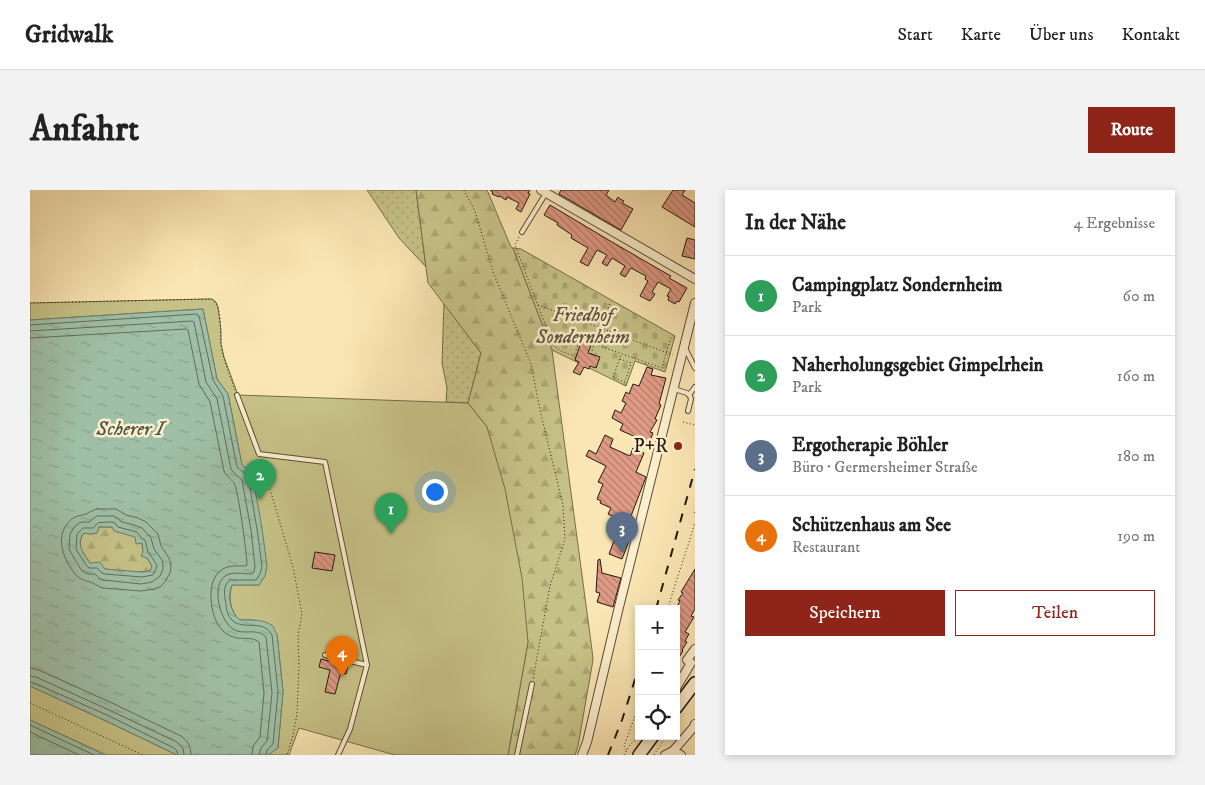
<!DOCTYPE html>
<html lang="de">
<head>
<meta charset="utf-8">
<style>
	:root { --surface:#fff; --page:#f2f2f2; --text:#222; --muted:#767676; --line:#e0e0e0; --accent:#8f2418 }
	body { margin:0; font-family:"IM FELL DW Pica",serif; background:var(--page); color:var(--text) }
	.controls { position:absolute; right:15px; bottom:15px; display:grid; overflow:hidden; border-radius:0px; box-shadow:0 2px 8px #0003 }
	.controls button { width:45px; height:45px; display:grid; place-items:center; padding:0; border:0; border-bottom:1px solid var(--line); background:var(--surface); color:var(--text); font:25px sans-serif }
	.you { position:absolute; left:404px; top:301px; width:18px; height:18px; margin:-12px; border:4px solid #fff; border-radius:50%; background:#1a73e8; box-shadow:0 0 0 8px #1a73e833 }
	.badge { display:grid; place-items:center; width:32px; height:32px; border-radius:50%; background:var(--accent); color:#fff; font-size:16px; font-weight:700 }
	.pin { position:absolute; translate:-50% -41px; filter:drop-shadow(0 1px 2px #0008) }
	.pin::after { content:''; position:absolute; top:26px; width:18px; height:15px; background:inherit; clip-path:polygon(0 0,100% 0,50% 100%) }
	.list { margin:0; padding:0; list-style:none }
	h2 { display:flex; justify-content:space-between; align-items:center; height:65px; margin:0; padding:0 20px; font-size:21px }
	h2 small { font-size:16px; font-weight:400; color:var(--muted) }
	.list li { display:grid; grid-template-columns:32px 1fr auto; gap:15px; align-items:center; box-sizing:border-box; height:80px; padding:0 20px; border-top:1px solid var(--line) }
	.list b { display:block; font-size:19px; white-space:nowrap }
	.list p { margin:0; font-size:16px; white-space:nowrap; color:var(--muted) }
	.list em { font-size:16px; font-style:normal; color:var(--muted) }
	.actions { display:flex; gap:10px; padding:15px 20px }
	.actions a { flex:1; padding:11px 0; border:1px solid var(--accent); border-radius:0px; text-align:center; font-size:18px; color:var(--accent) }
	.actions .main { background:var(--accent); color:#fff }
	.icon { flex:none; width:28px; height:28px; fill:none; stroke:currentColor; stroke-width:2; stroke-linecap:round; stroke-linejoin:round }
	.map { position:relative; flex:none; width:665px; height:565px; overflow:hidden; border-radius:0px }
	header { display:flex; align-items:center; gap:30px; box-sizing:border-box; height:70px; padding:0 25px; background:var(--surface); border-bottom:1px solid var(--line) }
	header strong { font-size:24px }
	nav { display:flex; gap:28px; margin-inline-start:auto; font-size:18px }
	.intro { display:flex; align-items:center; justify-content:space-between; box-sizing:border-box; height:120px; padding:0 30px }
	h1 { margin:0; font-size:35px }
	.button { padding:12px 22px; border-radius:0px; background:var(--accent); color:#fff; font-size:18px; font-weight:700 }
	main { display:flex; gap:30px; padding:0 30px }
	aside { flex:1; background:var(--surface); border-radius:0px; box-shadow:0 2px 8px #0003 }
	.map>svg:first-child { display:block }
	.grass { fill:url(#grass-dots); stroke:#746e4c }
	.forest { fill:url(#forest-firs); stroke:#746e4c }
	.cemetery { fill:url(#cemetery-stones); stroke:#746e4c }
	.green { fill:#c6c287; stroke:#746e4c }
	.water { fill:url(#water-ripples); stroke:#6d7e6b; fill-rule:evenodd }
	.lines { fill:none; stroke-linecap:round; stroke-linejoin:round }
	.shore { stroke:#616d5c; stroke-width:1 }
	.building { fill:url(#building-back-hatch); stroke:#231a10 }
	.lane-casing { stroke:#594d39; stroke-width:6 }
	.street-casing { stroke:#594d39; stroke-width:10 }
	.secondary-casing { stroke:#231a10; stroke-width:14 }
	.path { stroke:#231a10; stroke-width:1; stroke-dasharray:1 2.5; stroke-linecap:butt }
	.lane { stroke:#fcefce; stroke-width:4 }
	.street { stroke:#fcefce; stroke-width:8 }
	.secondary { stroke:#fcefce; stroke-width:11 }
	.rail { stroke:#231a10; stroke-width:2; stroke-dasharray:9 9; stroke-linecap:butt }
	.poi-dot { fill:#8f2418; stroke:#fcefce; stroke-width:2 }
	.labels { text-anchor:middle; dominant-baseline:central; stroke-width:5; stroke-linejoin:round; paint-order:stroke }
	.park-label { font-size:19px; font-style:italic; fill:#5c553a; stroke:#fcefce }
	.poi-label { font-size:19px; fill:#231a10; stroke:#fcefce; text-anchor:end }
	.water-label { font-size:20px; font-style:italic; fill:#4e5445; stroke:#fcefce }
</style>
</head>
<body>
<header>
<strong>Gridwalk</strong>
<nav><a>Start</a><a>Karte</a><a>Über uns</a><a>Kontakt</a></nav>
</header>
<div class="intro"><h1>Anfahrt</h1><a class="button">Route</a></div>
<main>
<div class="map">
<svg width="665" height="565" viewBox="0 0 665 565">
	<defs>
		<pattern id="grass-dots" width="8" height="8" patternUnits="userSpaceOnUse" patternTransform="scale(1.25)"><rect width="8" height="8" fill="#c6c287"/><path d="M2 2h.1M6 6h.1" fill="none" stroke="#aaa674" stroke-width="1.8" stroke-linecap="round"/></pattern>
		<pattern id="forest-firs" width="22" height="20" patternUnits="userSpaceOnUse" patternTransform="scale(1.25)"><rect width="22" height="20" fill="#c6c287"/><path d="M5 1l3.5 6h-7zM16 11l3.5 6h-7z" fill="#aaa674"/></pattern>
		<pattern id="cemetery-stones" width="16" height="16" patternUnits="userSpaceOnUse" patternTransform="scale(1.25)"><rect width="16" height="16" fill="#c6c287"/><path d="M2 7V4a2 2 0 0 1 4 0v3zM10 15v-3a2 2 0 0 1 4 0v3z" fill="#aaa674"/></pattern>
		<pattern id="water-ripples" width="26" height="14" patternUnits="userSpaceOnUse" patternTransform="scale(1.25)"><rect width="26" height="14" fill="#9fc0a7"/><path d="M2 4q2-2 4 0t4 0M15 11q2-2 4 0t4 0" fill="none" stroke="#89a48f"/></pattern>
		<pattern id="building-back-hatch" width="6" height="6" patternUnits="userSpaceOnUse" patternTransform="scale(1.25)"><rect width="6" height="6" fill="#e09a85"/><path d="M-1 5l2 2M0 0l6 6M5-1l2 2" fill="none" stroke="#b57d6b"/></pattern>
	</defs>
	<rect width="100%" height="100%" fill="#fae6b4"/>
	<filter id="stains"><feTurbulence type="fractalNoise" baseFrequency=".004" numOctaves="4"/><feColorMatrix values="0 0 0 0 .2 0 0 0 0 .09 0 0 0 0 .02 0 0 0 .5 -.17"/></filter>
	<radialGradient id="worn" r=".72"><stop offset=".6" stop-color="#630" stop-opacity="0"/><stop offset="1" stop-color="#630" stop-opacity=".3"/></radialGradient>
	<g class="grass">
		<polygon points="337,0 386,0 396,77 369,48"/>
		<polygon points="414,113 451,163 438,213 416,212 417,198 412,173"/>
	</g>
	<g class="forest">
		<polygon points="386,0 457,0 481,57 483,58 522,160 562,460 563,470 548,556 545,565 478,565 498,452 457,237 438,213 451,163 398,93"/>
		<path d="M69,337H82L106,347L112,353L113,362L122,376L120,381C107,383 71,381 61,374C58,371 55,365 52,361C49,355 50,348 54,343L61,344L67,343Z"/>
	</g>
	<polygon class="cemetery" points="483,58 491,59 645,146 635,182 605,171 596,196 522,160"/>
	<g class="green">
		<path d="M176,109H182L186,112L188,117L191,141V154L194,167L208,205L438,213L457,237L475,299L492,388L498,452L478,565H365L269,538L259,565H238L248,558L253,502L247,444L224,430H210C200,422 198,406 202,395H229L212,275L198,204L187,189L173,119L0,130V113Z"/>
		<polygon points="0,496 74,530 147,565 76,565 0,530"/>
	</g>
	<g class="water">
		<path d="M173,119L187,189L198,204L212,275L222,282L232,338L237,376L235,386L229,395H202C197,406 200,422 210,430C220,430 234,429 243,436C243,437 246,443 247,444L253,502L248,558L238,565H147L74,530L0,496V130ZM69,337H82L84,341L105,347L106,354L112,353L113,362L111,366L117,368L122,376L120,381L112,382L75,379L70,372L60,373C54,364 45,353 54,343L60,344L67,343Z"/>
		<polygon points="0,530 76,565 0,565"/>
	</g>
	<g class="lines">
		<g class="shore">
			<path d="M0,135L167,124L169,126L183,190L193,206L207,277L218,286L227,339L232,376L230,384L226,390H200C194,395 194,401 195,408C196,414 196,419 198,424C207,445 232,426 242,445L248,502L243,554L237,560L236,565"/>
			<path d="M0,141L162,131L164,132L176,192L187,209L201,279L204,283L212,290L221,340L225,376L224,382L222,384C214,384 202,381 195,386C181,396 190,431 203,439C213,446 227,437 236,447L242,503L237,551L231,558L229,565"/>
			<path d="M0,148L156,139L158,140L169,194L180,212L194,281C197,287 201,289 204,293C208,298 217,365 217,375L215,376C208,376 199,375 193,379C174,389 180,429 193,441C208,454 218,444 229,452L234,503L230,547L223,556L222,565"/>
			<path d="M67,319H86L96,325L108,328L116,332L128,344L131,356L139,368L141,375L140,383L135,392L130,397L124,399L111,401L73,398C69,397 67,395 63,393C58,391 53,391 48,387C44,384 42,379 39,375C30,360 27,341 42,329C47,325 51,326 56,324C60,322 63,320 67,319Z"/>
			<polygon points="67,326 84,326 92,332 104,335 112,338 121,348 124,359 132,370 133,375 133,379 130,386 122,392 111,394 74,390 70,389 65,384 58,384 52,381 41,363 39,358 40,344 45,336 51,332 59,332"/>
			<polygon points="81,332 85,333 88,337 107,342 111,348 115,350 118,362 121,366 127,375 126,379 123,385 112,387 75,384 72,383 67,378 59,378 56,375 46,359 47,344 53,338 63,338 68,333"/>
			<path d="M0,478L9,480L82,513L151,546C158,551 161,557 161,565"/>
			<polyline points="0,486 6,487 79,520 147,552 153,558 154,565"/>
			<polyline points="0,492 4,493 77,525 144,558 147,561 148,565"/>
			<polyline points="0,535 64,565"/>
			<polyline points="0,542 49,565"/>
		</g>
	</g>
	<g class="building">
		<polygon points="460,0 500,0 498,3 500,4 491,22 486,19 489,13 477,7 476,10 470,6 469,7 462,4 463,2"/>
		<polygon points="531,0 579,0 576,5 585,12 588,7 590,9 594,11 592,13 603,19 591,40 529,4"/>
		<polygon points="643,0 655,0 652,5 665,13 665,37 632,17"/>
		<polygon points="520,15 582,52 632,81 641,86 639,88 657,98 649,112 647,111 645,114 638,110 639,107 637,106 641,99 628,92 622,102 625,104 620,111 610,106 618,91 615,89 616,86 601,78 595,87 590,84 595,76 582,68 577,76 572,73 577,65 567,60 558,76 550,72 558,58 541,48 542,45 527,35 528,33 514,25"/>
		<polygon points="657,48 665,50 665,69 652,66"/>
		<polygon points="551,152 561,155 558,163 570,167 566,178 560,176 559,179 554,177 550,185 543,182 549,172 545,170"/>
		<polygon points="617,177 623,179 621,185 636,188 629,214 631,215 625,229 627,230 620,242 623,243 619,253 590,240 593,234 582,228 585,220 591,223 596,213 592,211 596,202 599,204 603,194 609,196"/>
		<polygon points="575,245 583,249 580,257 600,266 603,258 614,263 606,282 616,287 601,326 603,327 600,334 598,332 593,343 601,346 592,369 579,364 585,348 584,347 591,330 578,324 581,318 570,313 571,311 567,309 573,294 568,292 576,276 556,266 559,260 566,264"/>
		<polygon points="285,362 305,365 302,381 282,378"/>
		<polygon points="570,369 572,383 591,388 583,417 567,412 570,403 566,402 568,370"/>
		<polygon points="665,379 665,419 661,426 664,427 655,442 659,444 655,451 657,452 652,460 653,461 646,472 646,418 650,411 648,410 653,403 651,402"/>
		<polygon points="291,469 318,476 316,484 311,482 305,504 295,502 300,480 289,477"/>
	</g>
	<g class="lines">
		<defs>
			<g id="lane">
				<polyline points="492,42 516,3"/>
				<polyline points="655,158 665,178"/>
				<polyline points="644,199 657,203 660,206 661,209 658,221"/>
				<polyline points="207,205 229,264 295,272 337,475 320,539 308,565"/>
				<polyline points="659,205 665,197"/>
				<polyline points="295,465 337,475"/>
				<polyline points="487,565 502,494"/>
			</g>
			<g id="street">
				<polyline points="511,0 665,89"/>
				<polyline points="646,498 661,473 657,470 665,459"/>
				<polyline points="643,561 663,538 665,534"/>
				<polyline points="552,565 557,552 588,421 665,113"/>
				<polyline points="635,565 643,561 651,565"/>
			</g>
			<g id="secondary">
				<polyline points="646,518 665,493"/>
				<polyline points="609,565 623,546"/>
			</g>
		</defs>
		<use href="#lane" class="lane-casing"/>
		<use href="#street" class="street-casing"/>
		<use href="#secondary" class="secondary-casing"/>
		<g class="path">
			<polyline points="434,0 445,21 463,82 501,174 510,220 533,315 535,349 520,396 503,489"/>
			<polyline points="489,47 485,55 523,155 531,161 544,166"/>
			<path d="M0,113L182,109C193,118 190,142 191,154C193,170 200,185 205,200"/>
			<polyline points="508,115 643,165"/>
			<polyline points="571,138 580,113"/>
			<polyline points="546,160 550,149 632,178 641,147"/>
			<polyline points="561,164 569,139"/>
			<polyline points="590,169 601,173 595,192 583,188 591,164"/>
			<polyline points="653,232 665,235"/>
			<polyline points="231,269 263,377 272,424 268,445 269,474 267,524 263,545 257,565"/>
			<polyline points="664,322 665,323"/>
			<path d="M638,419C646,389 657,361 665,332"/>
			<polyline points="0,513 113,565"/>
			<polyline points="646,532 650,527"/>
			<polyline points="596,560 594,556 609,515"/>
			<polyline points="594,565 600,555 609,546"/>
			<polyline points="624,565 636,546"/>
		</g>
		<use href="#lane" class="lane"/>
		<use href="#street" class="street"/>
		<use href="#secondary" class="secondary"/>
		<g class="rail">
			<polyline points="626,419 665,279"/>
			<polyline points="578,565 592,530 609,477"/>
		</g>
	</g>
	<circle class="poi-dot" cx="648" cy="256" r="5"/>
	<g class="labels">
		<g class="park-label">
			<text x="553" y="125">Friedhof<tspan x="553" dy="22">Sondernheim</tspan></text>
		</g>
		<g class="poi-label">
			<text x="638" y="256">P+R</text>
		</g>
		<g class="water-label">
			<text x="100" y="239">Scherer I</text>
		</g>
	</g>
	<rect width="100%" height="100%" filter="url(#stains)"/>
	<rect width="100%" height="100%" fill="url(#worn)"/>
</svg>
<div class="controls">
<button>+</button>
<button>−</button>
<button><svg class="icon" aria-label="locate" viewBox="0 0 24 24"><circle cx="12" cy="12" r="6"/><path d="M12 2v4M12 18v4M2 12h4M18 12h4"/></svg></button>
</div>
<div class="you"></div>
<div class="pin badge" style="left:361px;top:344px;background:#2e9e5b">1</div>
<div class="pin badge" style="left:230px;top:310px;background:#2e9e5b">2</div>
<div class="pin badge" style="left:592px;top:363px;background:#5c6f8a">3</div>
<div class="pin badge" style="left:312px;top:487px;background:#e8710a">4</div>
</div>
<aside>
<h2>In der Nähe<small>4 Ergebnisse</small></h2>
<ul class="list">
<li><span class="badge" style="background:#2e9e5b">1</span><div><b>Campingplatz Sondernheim</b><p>Park</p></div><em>60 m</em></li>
<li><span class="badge" style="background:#2e9e5b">2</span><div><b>Naherholungsgebiet Gimpelrhein</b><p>Park</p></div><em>160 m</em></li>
<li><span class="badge" style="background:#5c6f8a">3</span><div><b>Ergotherapie Böhler</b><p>Büro · Germersheimer Straße</p></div><em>180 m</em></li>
<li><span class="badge" style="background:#e8710a">4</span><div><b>Schützenhaus am See</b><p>Restaurant</p></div><em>190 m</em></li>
</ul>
<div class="actions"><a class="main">Speichern</a><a>Teilen</a></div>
</aside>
</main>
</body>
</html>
